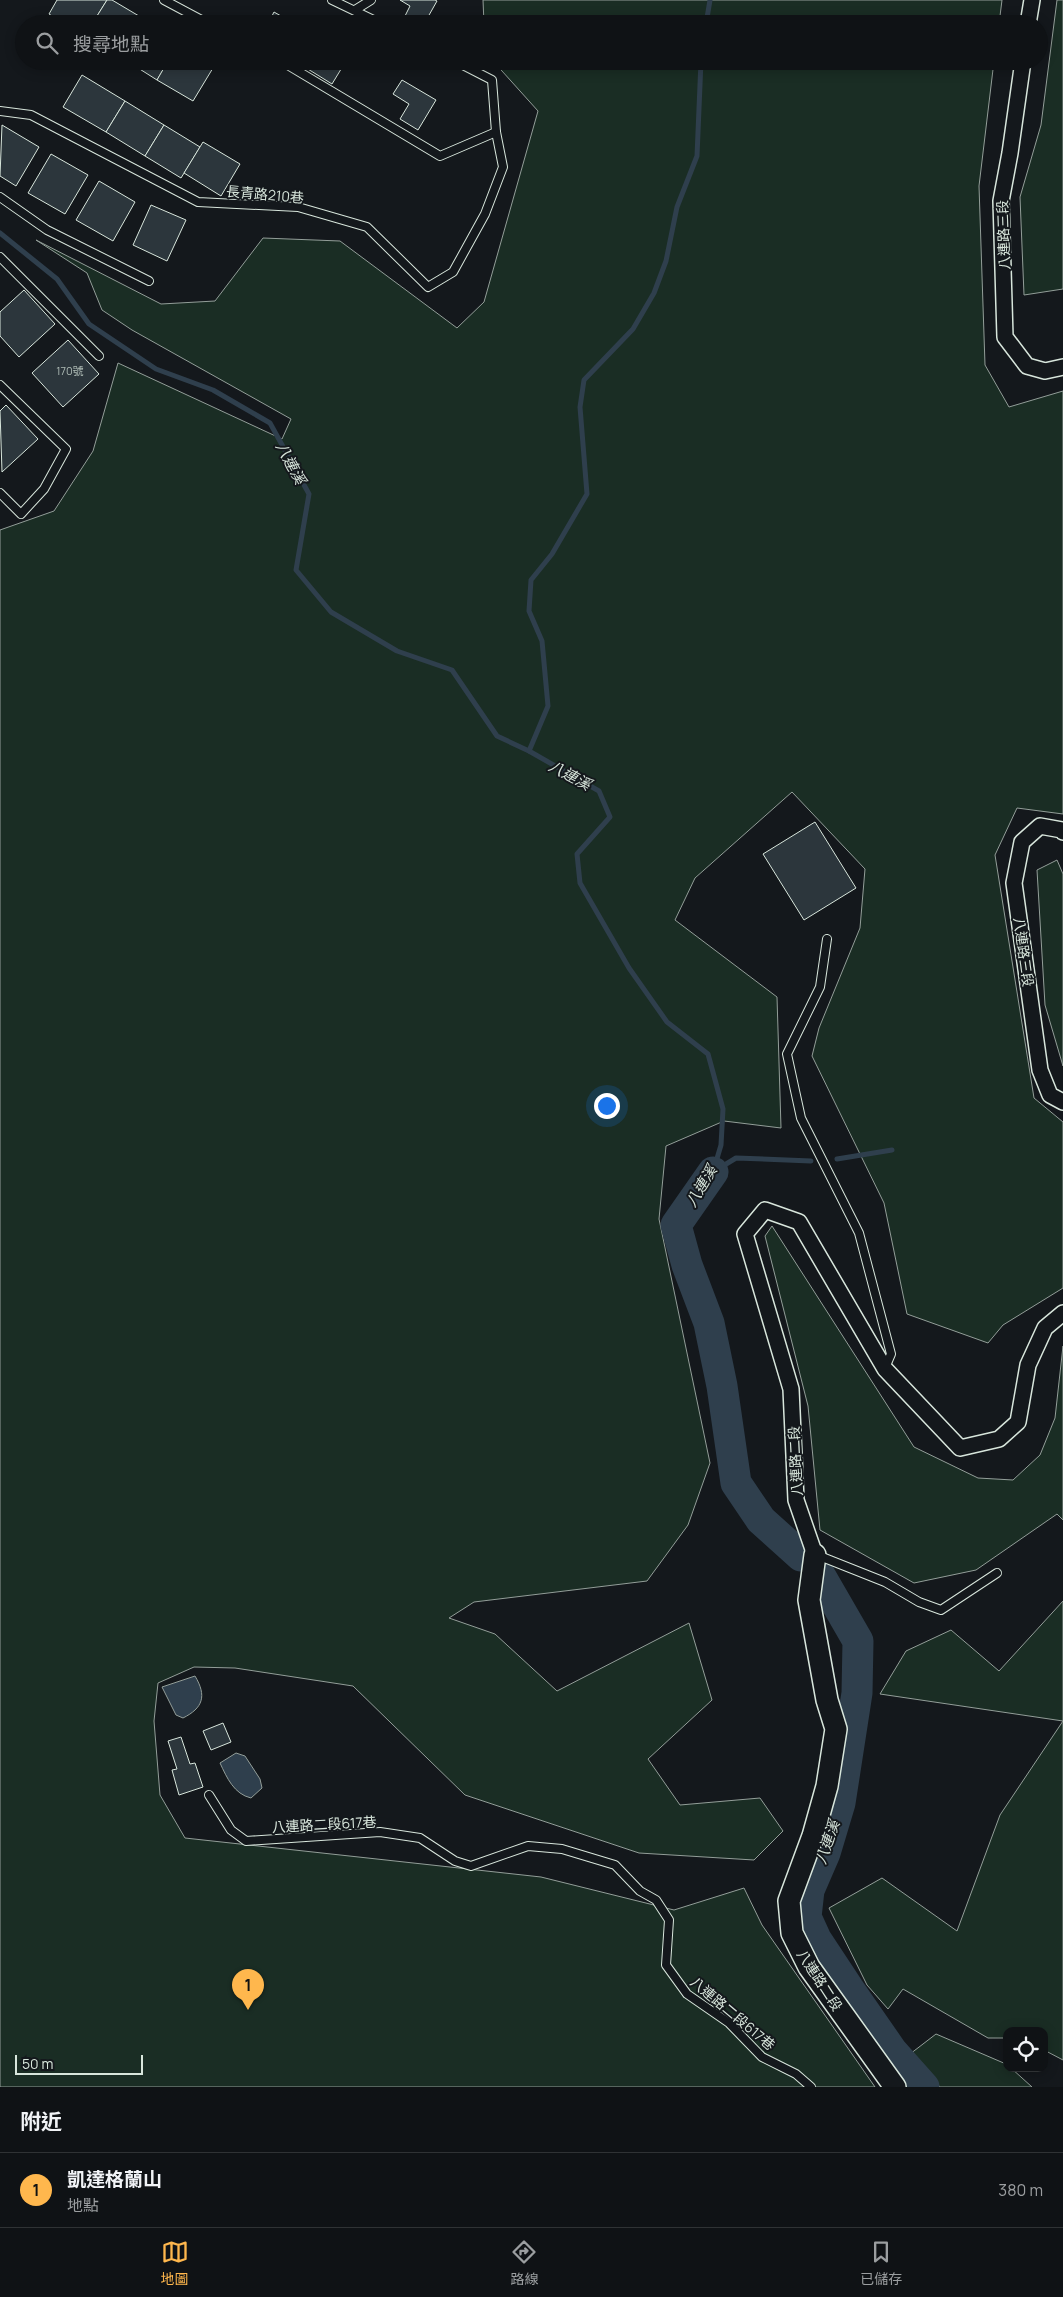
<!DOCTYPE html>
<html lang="zh-TW">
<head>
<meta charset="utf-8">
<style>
	:root { --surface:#0f1215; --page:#181b1e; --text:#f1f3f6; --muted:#9b9ea0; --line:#2f3234; --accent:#ffb74d }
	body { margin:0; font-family:Manrope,"Noto Sans TC",sans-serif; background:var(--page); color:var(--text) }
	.controls { position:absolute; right:15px; bottom:15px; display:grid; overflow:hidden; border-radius:10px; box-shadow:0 2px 12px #0003 }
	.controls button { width:45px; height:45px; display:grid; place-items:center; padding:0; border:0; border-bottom:1px solid var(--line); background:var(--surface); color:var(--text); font:25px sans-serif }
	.scale { position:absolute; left:15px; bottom:12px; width:128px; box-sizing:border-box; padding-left:5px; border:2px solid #d8e6dc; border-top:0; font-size:14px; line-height:18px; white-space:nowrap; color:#d8e6dc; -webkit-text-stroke:4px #14181c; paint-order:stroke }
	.you { position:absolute; left:606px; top:1105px; width:18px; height:18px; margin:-12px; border:4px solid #fff; border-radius:50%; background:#1a73e8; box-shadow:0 0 0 8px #1a73e833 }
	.badge { display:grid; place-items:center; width:32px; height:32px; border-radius:50%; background:var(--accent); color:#111; font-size:16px; font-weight:700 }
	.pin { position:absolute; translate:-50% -41px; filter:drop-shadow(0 1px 2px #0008) }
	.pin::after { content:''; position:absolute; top:26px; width:18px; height:15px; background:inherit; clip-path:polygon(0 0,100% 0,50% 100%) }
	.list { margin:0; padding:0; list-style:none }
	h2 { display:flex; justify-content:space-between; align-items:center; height:65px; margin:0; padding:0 20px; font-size:21px }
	h2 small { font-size:16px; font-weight:400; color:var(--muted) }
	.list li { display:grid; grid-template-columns:32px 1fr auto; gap:15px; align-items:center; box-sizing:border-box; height:75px; padding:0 20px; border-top:1px solid var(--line) }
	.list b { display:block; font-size:19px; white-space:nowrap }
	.list p { margin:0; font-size:16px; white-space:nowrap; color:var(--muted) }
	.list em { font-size:16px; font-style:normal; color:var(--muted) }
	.icon { flex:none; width:28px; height:28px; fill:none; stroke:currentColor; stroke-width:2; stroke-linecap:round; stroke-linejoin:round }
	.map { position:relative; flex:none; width:1063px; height:2087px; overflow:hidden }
	.search { position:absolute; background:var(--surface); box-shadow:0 2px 12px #0003; left:15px; right:15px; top:15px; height:55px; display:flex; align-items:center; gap:12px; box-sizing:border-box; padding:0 18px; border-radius:28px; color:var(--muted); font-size:19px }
	.sheet { height:140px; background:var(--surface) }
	nav { display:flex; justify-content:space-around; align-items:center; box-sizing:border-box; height:70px; border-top:1px solid var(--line); background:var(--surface); font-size:14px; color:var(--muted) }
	nav a { display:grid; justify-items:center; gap:2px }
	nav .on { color:var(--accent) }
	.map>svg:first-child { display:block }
	.green { fill:#1a2d24; stroke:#939e99 }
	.water { fill:#2f3f4d; stroke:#939e99 }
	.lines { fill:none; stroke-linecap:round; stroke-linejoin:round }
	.stream { stroke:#2f3f4d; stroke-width:5 }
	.river { stroke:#2f3f4d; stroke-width:31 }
	.building { fill:#2c363c; stroke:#d8e6dc }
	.lane-casing { stroke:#d8e6dc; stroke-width:10 }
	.street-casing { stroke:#d8e6dc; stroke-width:18 }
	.secondary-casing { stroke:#d8e6dc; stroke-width:24 }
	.lane { stroke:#14181c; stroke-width:8 }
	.street { stroke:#14181c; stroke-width:15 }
	.secondary { stroke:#14181c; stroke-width:21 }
	.labels { text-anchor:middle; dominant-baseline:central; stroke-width:4; stroke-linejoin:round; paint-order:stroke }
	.number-label { font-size:11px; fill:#adbab4 }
	.street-label { font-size:14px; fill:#d8e6dc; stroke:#14181c }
	.water-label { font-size:15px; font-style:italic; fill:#d8e6dc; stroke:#14181c }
</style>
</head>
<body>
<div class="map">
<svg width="1063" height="2087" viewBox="0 0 1063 2087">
	<rect width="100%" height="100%" fill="#14181c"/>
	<g class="green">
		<polygon points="483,0 1002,0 999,24 484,24"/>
		<polygon points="1057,0 1063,0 1063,289 1024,295 1020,197 1041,125"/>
		<polygon points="493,61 994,61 979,186 985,365 1009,407 1063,391 1063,814 1017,808 995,855 1034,1098 1063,1122 1063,1288 1003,1325 988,1343 907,1314 884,1203 812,1056 819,1028 860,928 865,869 792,792 695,878 675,920 777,997 781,1128 724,1121 666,1146 659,1219 710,1463 688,1525 647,1581 474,1602 449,1618 495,1634 557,1691 689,1623 712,1700 648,1759 680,1805 760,1798 783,1831 754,1860 639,1853 465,1795 353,1686 235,1668 194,1667 158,1683 154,1721 160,1795 185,1838 541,1877 674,1910 744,1888 762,1925 875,2087 0,2087 0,530 54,511 93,451 118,363 282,439 291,419 132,330 102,310 87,273 36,240 161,304 215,301 263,238 340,241 457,328 484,302 538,111"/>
		<polygon points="1057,860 1063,874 1063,1066 1045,1005 1037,870"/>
		<polygon points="772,1226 914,1447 978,1478 1013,1480 1040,1455 1055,1418 1063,1346 1063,1520 1057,1514 976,1570 914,1583 820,1530 808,1406 765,1236"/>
		<polygon points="1063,1601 1063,2060 1044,2050 1044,2031 1007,2031 1007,2038 988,2038 903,1989 888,2009 867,1985 829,1908 882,1878 957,1931 1000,1815 1063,1721 880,1694 906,1651 951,1630 999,1671"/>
		<polygon points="936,2034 1006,2064 1007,2068 1011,2068 1032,2087 940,2087 910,2054"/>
	</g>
	<g class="water">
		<path d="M195,1676C207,1696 203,1708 183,1718L176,1715L162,1687Z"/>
		<path d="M236,1753L245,1756L260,1779L262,1788L251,1798C234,1794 227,1778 220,1763Z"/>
	</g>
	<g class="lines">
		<g class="stream">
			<polyline points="706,24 710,0"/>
			<polyline points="0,233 57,279 89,324 156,369 213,390 270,423 309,494 296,570 331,612 397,651 452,670 497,736 529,751 599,791 610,817 577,854 580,883 629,968 667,1022 708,1054 723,1109 721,1145 713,1172"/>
			<polyline points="529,751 548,706 542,641 529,611 531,580 552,554 587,494 580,407 584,380 633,329 654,293 666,261 677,207 697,156 701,61"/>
			<polyline points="837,1159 892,1150"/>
			<polyline points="713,1172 736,1158 811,1161"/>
		</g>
		<g class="river">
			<polyline points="713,1172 676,1225 687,1265 709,1323 722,1386 736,1483 761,1520 801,1556"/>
			<polyline points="817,1570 858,1641 857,1693 840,1803 825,1853 809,1890 806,1917 816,1939 849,1989 892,2051 924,2087"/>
		</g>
	</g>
	<g class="building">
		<polygon points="57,0 107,0 92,24 65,24 49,14"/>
		<polygon points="107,0 112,0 144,19 141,24 92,24"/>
		<polygon points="400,0 435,0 437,1 424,24 405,24 402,22 410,6"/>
		<polygon points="274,12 295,24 268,24"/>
		<polygon points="127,61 168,61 157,80"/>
		<polygon points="168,61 213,61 216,63 193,101 157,80"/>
		<polygon points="307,61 346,61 332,84 303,66"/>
		<polygon points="82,75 125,101 106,132 63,107"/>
		<polygon points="402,80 436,100 418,130 400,119 409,104 393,94"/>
		<polygon points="125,101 164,125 145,156 106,132"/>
		<polygon points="2,125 39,147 16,186 0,176"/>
		<polygon points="164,125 200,147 181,178 145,156"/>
		<polygon points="203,142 240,164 221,196 184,173"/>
		<polygon points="51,154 88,175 65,214 28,193"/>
		<polygon points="99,181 135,202 113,241 76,220"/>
		<polygon points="151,205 186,220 167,261 133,245"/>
		<polygon points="24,290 55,324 19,357 0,336 0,312"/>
		<polygon points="68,340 99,374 63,407 32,373"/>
		<polygon points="6,405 38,439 2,472 0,411"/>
		<polygon points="815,822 856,888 804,920 763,854"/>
		<polygon points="223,1723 231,1742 211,1750 203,1731"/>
		<polygon points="181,1737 190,1764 195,1763 203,1787 179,1795 172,1770 177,1769 168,1741"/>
	</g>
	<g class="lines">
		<defs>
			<g id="lane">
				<polyline points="164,0 209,24"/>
				<polyline points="332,0 382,24"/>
				<polyline points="355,10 371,0"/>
				<polyline points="281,61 440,156 496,132"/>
				<polyline points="0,111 31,115 198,202 298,207 367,227 428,287 453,272 485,214 503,167 496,132 492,80 455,61"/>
				<polyline points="0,197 47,230 149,281"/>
				<polyline points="0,257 99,356"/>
				<polyline points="0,385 66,449 44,489 21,514 0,493"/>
				<polyline points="827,939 820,987 787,1054 801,1118 859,1233 891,1354 885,1368"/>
				<polyline points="817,1555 885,1582 919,1602 941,1610 997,1573"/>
				<polyline points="209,1795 231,1830 246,1841 380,1832 420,1838 455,1861 471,1866 528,1846 562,1849 615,1865 640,1891 656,1900 669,1920 666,1965 687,1994 729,2023 762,2057 796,2074 811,2087"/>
			</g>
			<g id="street">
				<polyline points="1028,24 1032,0"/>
				<polyline points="1023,61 1010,153 1001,201 1005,337 1027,366 1045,371 1063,367"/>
				<polyline points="1063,832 1062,830 1040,826 1022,842 1014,883 1040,1070 1050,1095 1063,1102"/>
				<polyline points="815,1555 796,1500 791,1389 745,1234 765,1210 799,1222 885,1369 960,1448 999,1439 1018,1422 1028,1365 1045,1328 1063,1313"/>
			</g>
			<polyline id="secondary" points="815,1555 809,1600 827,1700 836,1729 827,1786 813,1836 789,1901 792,1933 809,1967 895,2087"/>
		</defs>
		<use href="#lane" class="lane-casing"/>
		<use href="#street" class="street-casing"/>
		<use href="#secondary" class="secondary-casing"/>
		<use href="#lane" class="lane"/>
		<use href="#street" class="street"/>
		<use href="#secondary" class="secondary"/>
	</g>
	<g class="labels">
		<g class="number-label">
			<text x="70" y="370">170號</text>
		</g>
		<g class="street-label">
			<text transform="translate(265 194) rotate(5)">長青路210巷</text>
			<text transform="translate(1003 235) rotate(-92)">八連路三段</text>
			<text transform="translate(1024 952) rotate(82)">八連路三段</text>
			<text transform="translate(795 1461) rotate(-93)">八連路二段</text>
			<text transform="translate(324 1824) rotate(-3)">八連路二段617巷</text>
			<text transform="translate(820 1980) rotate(57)">八連路二段</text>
			<text transform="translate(733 2013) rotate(40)">八連路二段617巷</text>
		</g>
		<g class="water-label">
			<text transform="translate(291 463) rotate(62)">八連溪</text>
			<text transform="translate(570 775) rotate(28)">八連溪</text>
			<text transform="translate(701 1186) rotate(-59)">八連溪</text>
			<text transform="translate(827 1842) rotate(-71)">八連溪</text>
		</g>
	</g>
</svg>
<div class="controls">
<button><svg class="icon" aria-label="locate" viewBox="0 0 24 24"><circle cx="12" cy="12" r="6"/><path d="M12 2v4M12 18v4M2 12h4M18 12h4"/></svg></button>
</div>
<div class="scale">50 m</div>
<div class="you"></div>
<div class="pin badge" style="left:248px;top:2010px">1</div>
<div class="search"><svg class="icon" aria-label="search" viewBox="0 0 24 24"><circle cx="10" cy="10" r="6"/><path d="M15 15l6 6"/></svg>搜尋地點</div>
</div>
<section class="sheet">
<h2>附近<small></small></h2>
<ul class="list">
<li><span class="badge">1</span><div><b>凱達格蘭山</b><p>地點</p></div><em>380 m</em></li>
</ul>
</section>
<nav>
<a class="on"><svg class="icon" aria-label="map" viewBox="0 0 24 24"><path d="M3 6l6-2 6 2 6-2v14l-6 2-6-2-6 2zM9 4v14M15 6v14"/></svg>地圖</a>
<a><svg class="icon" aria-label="directions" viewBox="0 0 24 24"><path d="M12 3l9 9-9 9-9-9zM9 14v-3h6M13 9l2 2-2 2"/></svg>路線</a>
<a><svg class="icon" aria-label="saved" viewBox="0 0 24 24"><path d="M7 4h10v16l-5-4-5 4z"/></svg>已儲存</a>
</nav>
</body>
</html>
